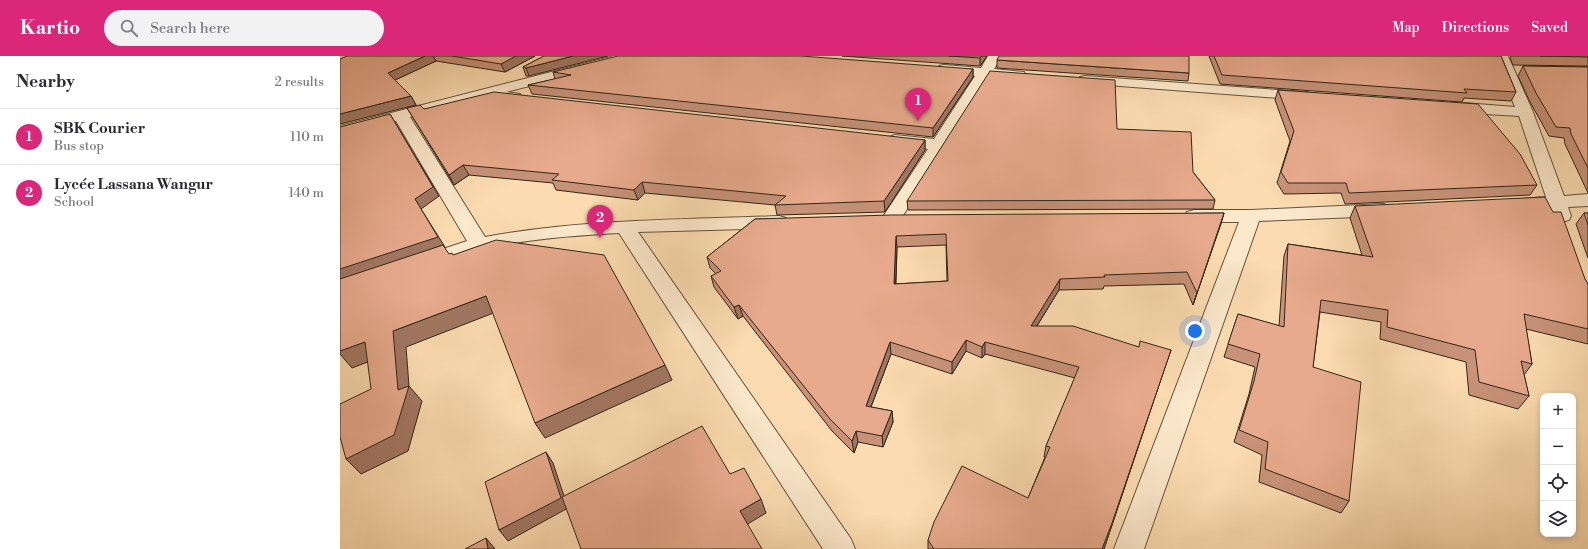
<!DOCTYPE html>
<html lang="en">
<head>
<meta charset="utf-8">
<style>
	:root { --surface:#fff; --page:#f2f2f3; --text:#2b2b33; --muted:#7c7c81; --line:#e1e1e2; --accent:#db2777 }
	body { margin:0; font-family:"Libre Bodoni",serif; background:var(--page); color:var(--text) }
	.controls { position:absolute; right:12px; bottom:12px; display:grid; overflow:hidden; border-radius:8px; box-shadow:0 2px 6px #0003 }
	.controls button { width:36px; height:36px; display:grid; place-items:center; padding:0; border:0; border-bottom:1px solid var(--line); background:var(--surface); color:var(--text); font:20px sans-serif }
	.you { position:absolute; left:855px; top:275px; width:14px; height:14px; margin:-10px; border:3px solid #fff; border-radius:50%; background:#1a73e8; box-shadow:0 0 0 6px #1a73e833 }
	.badge { display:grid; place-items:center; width:26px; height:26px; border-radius:50%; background:var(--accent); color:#fff; font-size:13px; font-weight:700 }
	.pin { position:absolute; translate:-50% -33px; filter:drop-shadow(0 1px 2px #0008) }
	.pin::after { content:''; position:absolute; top:21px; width:14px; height:12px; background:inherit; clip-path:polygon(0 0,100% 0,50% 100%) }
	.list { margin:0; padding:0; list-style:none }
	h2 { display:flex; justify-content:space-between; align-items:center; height:52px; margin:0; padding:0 16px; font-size:17px }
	h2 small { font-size:13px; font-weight:400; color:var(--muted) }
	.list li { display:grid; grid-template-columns:26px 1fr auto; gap:12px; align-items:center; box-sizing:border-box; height:56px; padding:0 16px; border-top:1px solid var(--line) }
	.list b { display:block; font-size:15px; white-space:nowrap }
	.list p { margin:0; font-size:13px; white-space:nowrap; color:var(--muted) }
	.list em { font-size:13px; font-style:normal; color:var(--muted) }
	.icon { flex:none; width:22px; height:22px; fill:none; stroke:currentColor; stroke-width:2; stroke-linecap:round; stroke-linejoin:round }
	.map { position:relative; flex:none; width:1248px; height:493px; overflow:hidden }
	header { display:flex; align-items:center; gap:24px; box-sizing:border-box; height:56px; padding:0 20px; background:var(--accent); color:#fff }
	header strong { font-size:19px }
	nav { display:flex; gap:22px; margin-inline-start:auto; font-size:14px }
	.search { width:280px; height:36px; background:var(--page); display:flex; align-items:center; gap:10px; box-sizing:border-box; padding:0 14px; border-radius:22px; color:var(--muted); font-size:15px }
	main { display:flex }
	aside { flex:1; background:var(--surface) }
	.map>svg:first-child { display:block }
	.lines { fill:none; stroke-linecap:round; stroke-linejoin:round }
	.minor-casing { stroke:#64533e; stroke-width:2 }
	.minor { fill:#fce8cb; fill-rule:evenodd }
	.wall { fill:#c79278; stroke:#312619; fill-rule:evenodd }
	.shaded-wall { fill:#a27762; stroke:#312619 }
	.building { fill:#e7aa8c; stroke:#312619; fill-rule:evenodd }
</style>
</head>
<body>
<header>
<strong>Kartio</strong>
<div class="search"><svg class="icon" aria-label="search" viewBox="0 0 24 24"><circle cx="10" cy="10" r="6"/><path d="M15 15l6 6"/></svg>Search here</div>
<nav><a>Map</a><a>Directions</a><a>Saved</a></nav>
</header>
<main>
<aside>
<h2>Nearby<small>2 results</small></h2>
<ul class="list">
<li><span class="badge">1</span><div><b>SBK Courier</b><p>Bus stop</p></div><em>110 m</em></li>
<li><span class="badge">2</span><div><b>Lycée Lassana Wangur</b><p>School</p></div><em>140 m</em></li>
</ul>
</aside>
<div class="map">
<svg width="1248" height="493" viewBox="0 0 1248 493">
	<rect width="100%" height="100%" fill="#fbdbaf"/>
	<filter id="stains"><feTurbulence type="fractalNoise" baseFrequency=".005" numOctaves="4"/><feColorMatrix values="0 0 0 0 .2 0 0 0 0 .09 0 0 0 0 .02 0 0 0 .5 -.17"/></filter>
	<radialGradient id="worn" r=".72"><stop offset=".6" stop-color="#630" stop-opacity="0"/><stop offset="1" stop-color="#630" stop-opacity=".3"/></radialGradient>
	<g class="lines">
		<defs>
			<g id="minor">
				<path d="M274,0H297L295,3L166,36L180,38L182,41L180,44L175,45L140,42L70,61L145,181C242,163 340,164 439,160L446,162L449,166L446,170L439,172L298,176L511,483L515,493H483L279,177C231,180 182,183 135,195C116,200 99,210 80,214L73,213L70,208L73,203L127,185L56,65L0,80V70Z"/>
				<polygon points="648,0 662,0 654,13 684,16 686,19 684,22 679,23 649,21 559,166 552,168 545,166 542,162 588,93 549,87 547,84 549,81 555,79 594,83 635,20 604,17 599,16 597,13 599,10 604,9 641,12"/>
				<polygon points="1154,0 1168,0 1193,56 1224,140 1248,138 1248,150 1228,151 1231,160 1229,164 1222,166 1215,164 1210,152 1177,154 1170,152 1168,148 1170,144 1206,141 1179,60 1112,56 1107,54 1104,51 1107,48 1112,46 1175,51"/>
				<polygon points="745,20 966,36 971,37 973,40 971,43 966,44 740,27 738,24 740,21"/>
				<polygon points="1043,148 1050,150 1052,154 1050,158 1043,160 919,165 804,493 774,493 899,166 854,166 847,164 845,160 847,156 854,154 911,154"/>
			</g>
		</defs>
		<use href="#minor" class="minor-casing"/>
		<use href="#minor" class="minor"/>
	</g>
	<g class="wall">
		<polygon points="7,0 195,0 165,16 96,5 55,24 71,40 76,49"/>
		<polygon points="204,0 189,20 186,20 183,11"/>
		<polygon points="502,0 647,0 640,10"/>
		<polygon points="869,0 1161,0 1176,36 1171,45 1124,42 1122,46 880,28"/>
		<polygon points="1171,0 1248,0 1248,10 1173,9 1170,2"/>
		<polygon points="657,4 849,17 848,25 657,12"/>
		<polygon points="1183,10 1248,11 1248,137 1225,88 1224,82 1209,80 1190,46 1178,20"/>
		<polygon points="633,13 633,21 593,81 192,38 188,29 215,23 213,16"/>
		<polygon points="938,34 1197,129 1190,139 1005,148 1001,137 944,138 937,127 950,85 935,44"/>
		<polygon points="67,52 84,53 585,84 585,94 545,156 437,159 435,149 305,137 298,144 216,134 213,127 129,119 114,129"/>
		<polygon points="777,73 853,116 875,144 873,153 568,154 567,145"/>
		<polygon points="1015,150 1245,223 1248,228 1248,288 1186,273 1192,308 1184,319 1189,340 1178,353 1129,339 1126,306 1040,283 1041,266 980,256 973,311 1009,445 1001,457 919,426 922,399 894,386 909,338 915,311 884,301 898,258 939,270 944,200 948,188 1022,199 1010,162"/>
		<path d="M884,157L853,249L844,228L764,230L763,233L719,234L697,270L799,291L831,294L827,305L764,493H588V484L688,442L705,401H704L706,390L735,322L645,298L642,302L626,295L612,318L551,298L531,351L552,355L553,366L543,391L518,386L514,397L492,375L403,260L398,263L374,231L371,220L376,218L370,212L367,201L415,163ZM606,189L607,225L556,228L557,191Z"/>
		<polygon points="1244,157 1248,157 1248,202 1236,168"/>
	</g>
	<g class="shaded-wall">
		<polygon points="85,0 93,0 96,5 53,25 48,17"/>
		<polygon points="176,0 195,0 165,16 161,8"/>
		<polygon points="233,0 268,0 189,20 186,12"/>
		<polygon points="642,0 647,0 640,10 640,2"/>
		<polygon points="633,13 633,21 593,81 593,72"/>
		<polygon points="71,40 76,49 0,68 0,58"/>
		<polygon points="50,58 99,140 81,153 105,191 0,225 0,213 75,143"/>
		<polygon points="585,84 585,94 545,156 544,145"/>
		<polygon points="123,109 129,119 114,129 109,119"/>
		<polygon points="302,126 305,137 298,144 294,134"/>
		<polygon points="884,157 881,168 853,249 857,237"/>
		<polygon points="556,180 557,191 555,239 554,228"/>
		<polygon points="720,223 719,234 690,281 691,270"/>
		<polygon points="146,240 156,256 66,291 69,330 82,345 68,395 21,418 6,403 53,275"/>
		<polygon points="399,249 403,260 398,263 394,251"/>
		<polygon points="626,284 626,295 612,318 612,306"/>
		<polygon points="25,286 38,302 12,312 0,298 0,295"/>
		<polygon points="550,286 551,298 527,361 526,350"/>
		<polygon points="645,286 645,298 642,302 642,291"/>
		<polygon points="831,294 827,305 769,478 764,493 762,493"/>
		<polygon points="325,309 332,324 205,382 195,367"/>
		<polygon points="552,355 553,366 543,391 542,380"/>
		<polygon points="516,375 518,386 514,397 512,385"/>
		<polygon points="206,396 213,407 228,452 168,485 159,474"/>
		<polygon points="421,443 426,457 406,469 400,455"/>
		<polygon points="146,482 155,493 148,493"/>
	</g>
	<g class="building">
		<polygon points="7,0 85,0 48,17 71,40 0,58 0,3"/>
		<polygon points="112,0 176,0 161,8"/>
		<polygon points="204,0 233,0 186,12 183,11"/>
		<polygon points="278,0 461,0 633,13 593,72 188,29 231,19 213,16"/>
		<polygon points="609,0 642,0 640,2"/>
		<polygon points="659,0 849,0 849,17 657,4"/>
		<polygon points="874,0 1161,0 1176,36 1124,33 1127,37 882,19"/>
		<polygon points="1200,0 1248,0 1248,1"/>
		<polygon points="1183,10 1248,11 1248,112 1231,78 1230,72 1216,71 1196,37"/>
		<polygon points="650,15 775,24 777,73 851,76 853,116 875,144 567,145"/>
		<polygon points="938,34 1138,48 1180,98 1197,129 1009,137 1006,127 948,127 941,116 954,75"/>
		<polygon points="154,36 585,84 544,145 435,149 446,140 302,126 294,134 212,124 219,118 123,109 109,119 67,52 80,49 84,53"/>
		<polygon points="50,58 93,131 75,143 98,181 0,213 0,71"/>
		<polygon points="1205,141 1213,156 1221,156 1245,223 1248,228 1248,273 1184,258 1192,308 1181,305 1189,340 1139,326 1135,294 1047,271 1048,254 981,244 973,311 1021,326 1009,445 925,413 928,386 899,374 914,325 920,298 888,288 898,258 944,271 948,188 1033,201 1015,150"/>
		<path d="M884,157L857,237L847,216L764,219L765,221L720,223L691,270H733L799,291L800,285L831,294L772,467L762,493H594L588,484L594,466L622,410L688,442L710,391L706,390L739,311L645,286L642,291L626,284L612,306L550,286L526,350L552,355L542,380L516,375L512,385L490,363L399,249L394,251L371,220L381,215L367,201L415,163L551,159ZM606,178L608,225L554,228L556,180Z"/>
		<polygon points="1244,157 1248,157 1248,169"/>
		<polygon points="156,184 264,199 325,309 195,367 146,240 53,275 58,334 69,330 54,379 6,403 0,381 0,348 31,333 25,286 0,295 0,223 103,189 109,198 112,197 113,199"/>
		<polygon points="362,370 390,418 404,412 421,443 400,455 422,493 241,493 222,441"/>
		<polygon points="206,396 221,442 159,474 145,426"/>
		<polygon points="146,482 148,493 125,493"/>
	</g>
	<rect width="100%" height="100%" filter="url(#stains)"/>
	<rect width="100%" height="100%" fill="url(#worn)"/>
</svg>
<div class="controls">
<button>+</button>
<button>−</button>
<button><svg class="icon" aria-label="locate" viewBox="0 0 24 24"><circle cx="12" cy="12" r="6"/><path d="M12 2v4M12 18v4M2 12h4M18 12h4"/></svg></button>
<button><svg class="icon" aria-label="layers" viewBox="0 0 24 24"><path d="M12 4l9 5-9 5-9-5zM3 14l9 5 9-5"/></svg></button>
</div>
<div class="you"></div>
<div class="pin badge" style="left:578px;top:65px">1</div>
<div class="pin badge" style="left:260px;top:182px">2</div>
</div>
</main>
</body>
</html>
